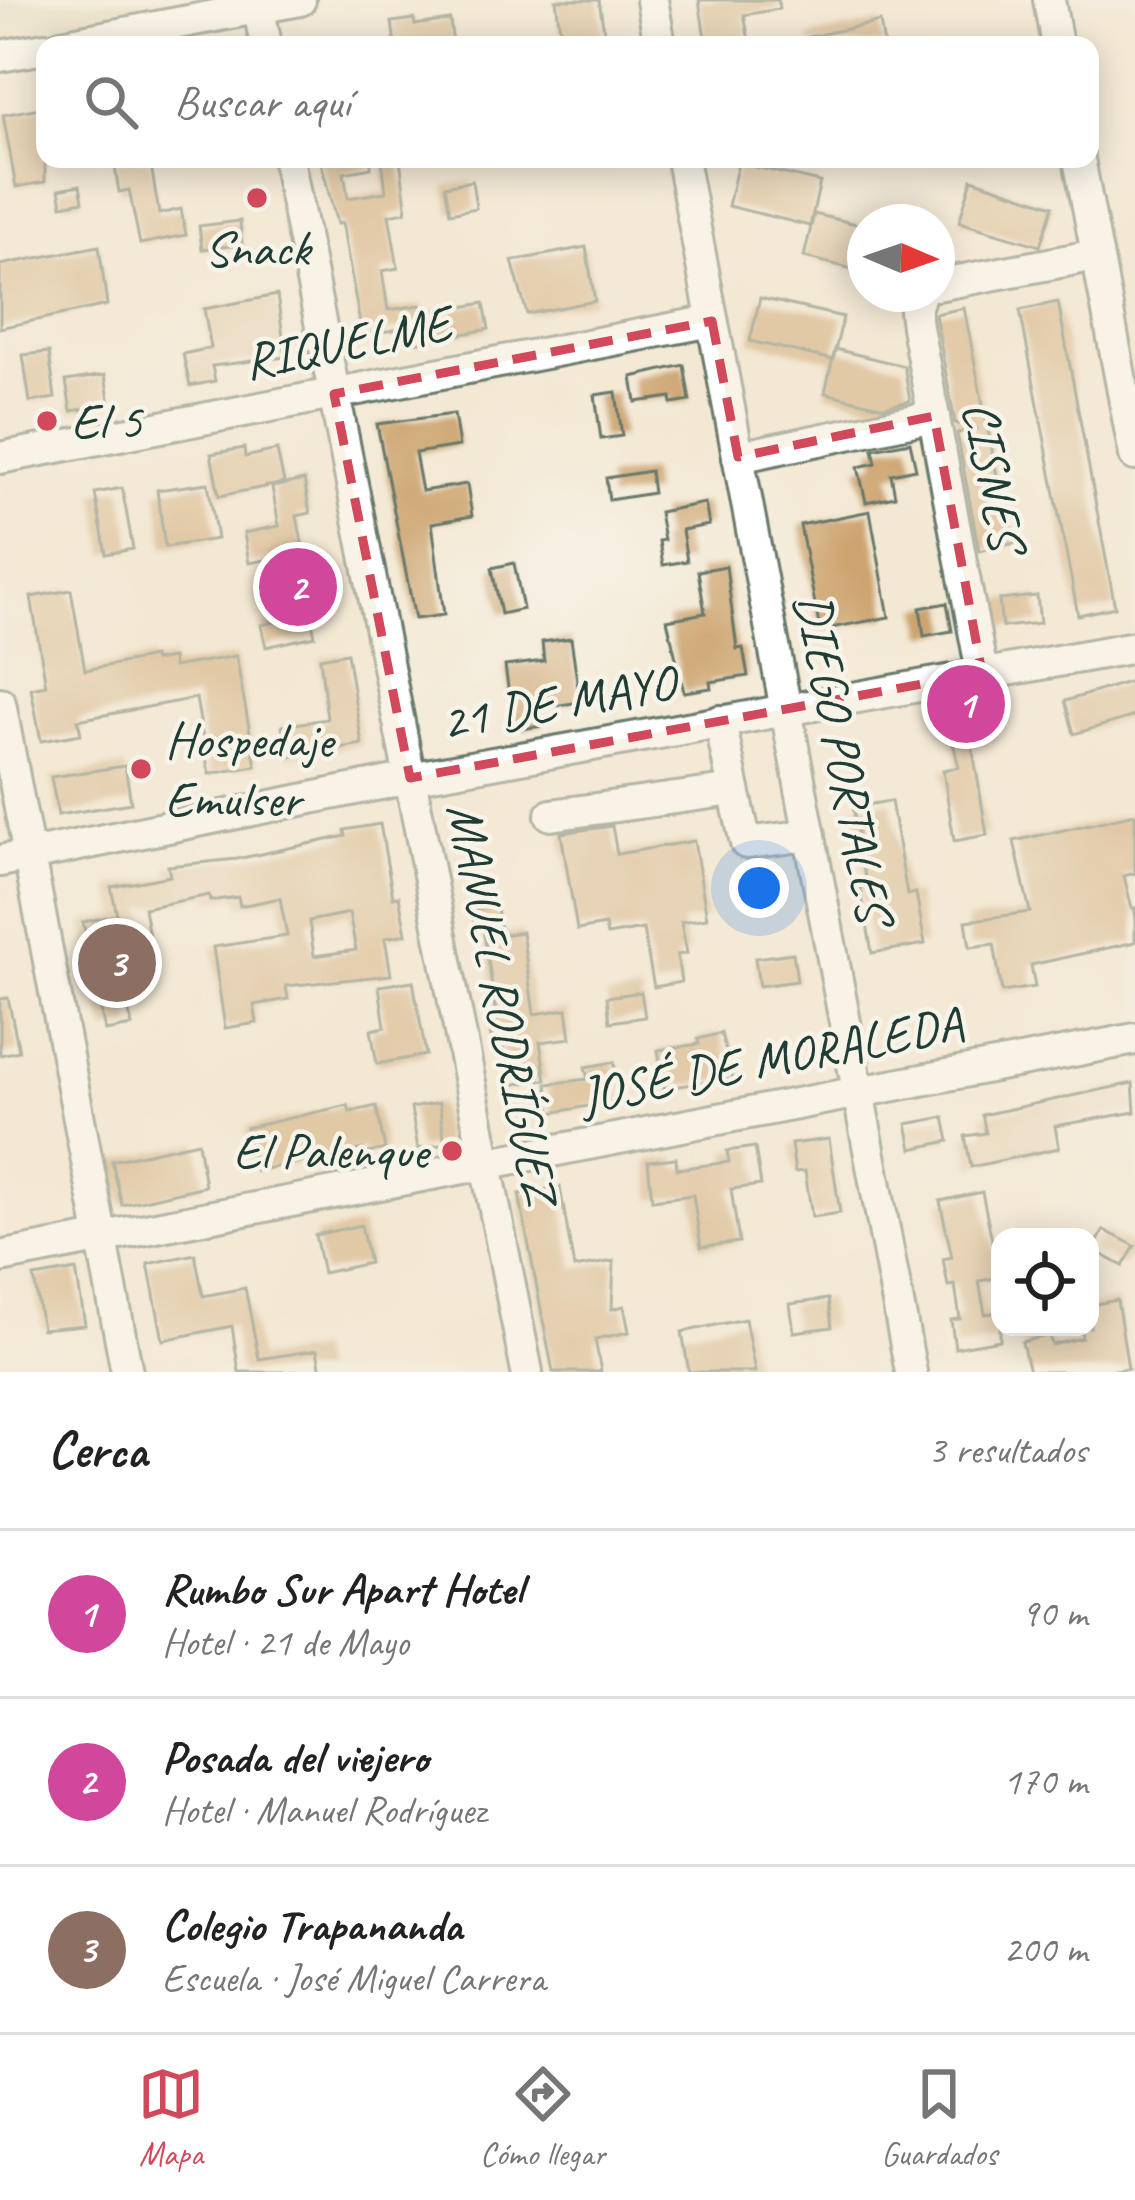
<!DOCTYPE html>
<html lang="es">
<head>
<meta charset="utf-8">
<style>
	:root { --surface:#fff; --page:#f6f6f6; --text:#222; --muted:#767676; --line:#e0e0e0; --accent:#d1495b }
	body { margin:0; font-family:Caveat,sans-serif; background:var(--page); color:var(--text) }
	.controls { position:absolute; right:36px; bottom:36px; display:grid; overflow:hidden; border-radius:24px; box-shadow:0 6px 30px #0003 }
	.controls button { width:108px; height:108px; display:grid; place-items:center; padding:0; border:0; border-bottom:3px solid var(--line); background:var(--surface); color:var(--text); font:60px sans-serif }
	.compass { position:absolute; left:847px; top:204px; width:108px; height:108px; border-radius:50%; background:var(--surface); box-shadow:0 6px 30px #0003; rotate:92deg }
	.you { position:absolute; left:759px; top:888px; width:42px; height:42px; margin:-30px; border:9px solid #fff; border-radius:50%; background:#1a73e8; box-shadow:0 0 0 18px #1a73e833 }
	.badge { display:grid; place-items:center; width:78px; height:78px; border-radius:50%; background:var(--accent); color:#fff; font-size:39px; font-weight:700 }
	.pin { position:absolute; translate:-50% -50%; border:6px solid #fff; box-shadow:0 3px 12px #0006 }
	.list { margin:0; padding:0; list-style:none }
	h2 { display:flex; justify-content:space-between; align-items:center; height:156px; margin:0; padding:0 48px; font-size:51px }
	h2 small { font-size:39px; font-weight:400; color:var(--muted) }
	.list li { display:grid; grid-template-columns:78px 1fr auto; gap:36px; align-items:center; box-sizing:border-box; height:168px; padding:0 48px; border-top:3px solid var(--line) }
	.list b { display:block; font-size:45px; white-space:nowrap }
	.list p { margin:0; font-size:39px; white-space:nowrap; color:var(--muted) }
	.list em { font-size:39px; font-style:normal; color:var(--muted) }
	.icon { flex:none; width:66px; height:66px; fill:none; stroke:currentColor; stroke-width:2; stroke-linecap:round; stroke-linejoin:round }
	.map { position:relative; flex:none; width:1135px; height:1372px; overflow:hidden }
	.search { position:absolute; background:var(--surface); box-shadow:0 6px 30px #0003; left:36px; right:36px; top:36px; height:132px; display:flex; align-items:center; gap:30px; box-sizing:border-box; padding:0 42px; border-radius:24px; color:var(--muted); font-size:45px }
	.sheet { height:660px; background:var(--surface) }
	nav { display:flex; justify-content:space-around; align-items:center; box-sizing:border-box; height:168px; border-top:3px solid var(--line); background:var(--surface); font-size:33px; color:var(--muted) }
	nav a { display:grid; justify-items:center; gap:6px }
	nav .on { color:var(--accent) }
	.map>svg:first-child { display:block }
	.built { fill:#e0dcbb }
	.building { fill:#cda470; fill-rule:evenodd }
	.lines { fill:none; stroke-linecap:round; stroke-linejoin:round }
	.minor-casing { stroke:#69796c; stroke-width:36 }
	.minor { stroke:#fff; stroke-width:30 }
	.marked { fill:none; stroke:#d1495b; stroke-width:9; stroke-dasharray:24 15; stroke-linejoin:round }
	.poi-dot { fill:#d1495b; stroke:#f7f3e8; stroke-width:4.5 }
	.labels { text-anchor:middle; dominant-baseline:central; stroke-width:9; stroke-linejoin:round; paint-order:stroke }
	.poi-label { font-size:51px; fill:#1f3d34; stroke:#f7f3e8; text-anchor:start }
	.street-label { font-size:51px; fill:#1f3d34; stroke:#f7f3e8 }
</style>
</head>
<body>
<div class="map">
<svg width="1135" height="1372" viewBox="0 0 1135 1372">
	<rect width="100%" height="100%" fill="#f7f3e8"/>
	<filter id="ink" filterUnits="userSpaceOnUse"><feTurbulence type="fractalNoise" baseFrequency=".00833" numOctaves="2"/><feDisplacementMap in="SourceGraphic" scale="24" xChannelSelector="R" yChannelSelector="G"/><feConvolveMatrix kernelMatrix="1 2 1 2 8 2 1 2 1" color-interpolation-filters="sRGB"/></filter>
	<filter id="wash" filterUnits="userSpaceOnUse"><feTurbulence type="fractalNoise" baseFrequency=".004" numOctaves="4" result="noise"/><feDisplacementMap in="SourceGraphic" scale="48" xChannelSelector="R" yChannelSelector="G"/><feGaussianBlur stdDeviation="2.7" result="paint"/><feColorMatrix in="noise" values="0 0 0 0 0 0 0 0 0 0 0 0 0 0 0 0 0 1.4 0 .05"/><feComposite in="paint" operator="in"/></filter>
	<g filter="url(#wash)">
		<rect width="100%" height="100%" fill="#f3e8d3"/>
		<polygon class="built" points="0,0 239,0 0,47"/>
		<g id="blocks">
			<g class="building">
				<polygon points="556,0 599,0 606,45 562,45"/>
				<polygon points="699,0 778,0 779,9 744,15 750,45 706,45"/>
				<polygon points="414,19 415,25 450,20 453,45 395,45 392,22"/>
				<polygon points="880,22 884,45 809,45 808,37"/>
				<polygon points="45,107 45,182 16,187 3,115"/>
				<polygon points="123,159 150,159 159,214 181,209 186,235 140,244 129,190 119,192 114,161"/>
				<polygon points="320,159 371,159 371,168 344,173 348,198 386,192 382,159 400,159 406,206 405,212 389,215 398,268 382,271 388,310 421,305 423,314 484,303 489,329 409,344 407,328 362,335 342,223 337,224"/>
				<polygon points="738,163 820,182 810,226 728,206"/>
				<polygon points="972,179 1053,206 1040,246 959,222"/>
				<polygon points="472,181 476,208 450,213 445,186"/>
				<polygon points="80,185 83,201 62,205 59,189"/>
				<polygon points="814,214 865,226 865,272 804,257"/>
				<polygon points="240,221 242,245 202,249 199,226"/>
				<polygon points="99,246 107,305 0,328 0,265"/>
				<polygon points="586,247 595,301 527,314 512,261"/>
				<polygon points="277,295 286,357 212,366 215,381 190,386 183,354 211,348 204,309"/>
				<polygon points="760,298 843,317 833,360 750,341"/>
				<polygon points="1058,302 1115,607 1078,615 1020,310"/>
				<polygon points="964,308 1002,501 1006,500 1015,543 979,551 957,433 978,429 955,423 935,314"/>
				<polygon points="835,349 904,366 910,401 884,407 825,393"/>
				<polygon points="49,352 55,398 30,402 23,355"/>
				<polygon points="684,365 690,401 672,404 671,397 636,402 632,377"/>
				<polygon points="105,375 110,405 71,411 66,381"/>
				<polygon points="616,392 622,436 601,439 595,395"/>
				<polygon points="454,414 459,446 415,453 422,491 467,484 472,516 432,523 444,615 415,619 377,424"/>
				<polygon points="910,442 916,469 891,474 895,496 866,502 858,467 876,463 873,449"/>
				<polygon points="244,448 245,457 277,450 284,483 219,496 211,454"/>
				<polygon points="650,471 653,493 609,500 606,478"/>
				<polygon points="304,480 310,513 297,516 306,564 331,560 338,595 313,600 314,606 298,609 288,556 249,563 244,533 279,526 272,487"/>
				<polygon points="208,483 217,539 165,547 157,490"/>
				<polygon points="122,488 133,549 106,554 95,493"/>
				<polygon points="705,503 709,525 682,530 687,561 663,565 659,541 664,540 659,512"/>
				<polygon points="870,511 889,617 820,630 800,525"/>
				<polygon points="514,563 523,609 501,614 492,568"/>
				<polygon points="726,566 737,649 743,648 748,676 710,682 711,688 684,692 667,620 705,613 698,571"/>
				<polygon points="71,590 85,670 153,657 154,661 172,658 173,667 236,656 256,766 209,774 196,698 78,720 81,734 41,741 31,688 46,685 31,597"/>
				<polygon points="1037,596 1040,623 1002,627 999,600"/>
				<polygon points="947,603 952,631 924,636 920,608"/>
				<polygon points="309,608 315,636 266,647 261,625 285,620 284,613"/>
				<polygon points="571,638 580,702 540,708 543,726 514,730 505,666 544,661 542,642"/>
				<polygon points="347,653 362,744 288,757 282,726 327,719 320,658"/>
				<polygon points="1135,680 1135,716 1074,734 1065,701"/>
				<polygon points="988,709 996,739 972,745 987,835 954,841 943,770 959,767 947,719"/>
				<polygon points="125,766 131,803 58,815 51,777"/>
				<polygon points="891,801 907,895 916,893 925,944 872,953 859,879 865,878 853,807"/>
				<polygon points="1135,814 1135,873 1124,876 1132,909 1135,908 1135,942 1031,965 1035,987 1002,992 994,944 970,947 966,921 1030,912 1014,841"/>
				<path d="M380,824L393,897L399,896L406,934L385,938L391,975L286,986L288,999L254,1005L257,1023L225,1028L213,947L287,936L280,898L240,906L238,897L210,901L209,895L144,908L150,942L116,949L132,1026L105,1031L83,922L117,915L111,887L170,876L168,866L237,859L346,836L345,830ZM349,913L356,950L314,956L309,921Z"/>
				<polygon points="612,826 617,854 694,841 707,918 681,922 687,953 677,955 681,982 654,987 643,929 607,935 605,925 577,930 561,833"/>
				<polygon points="497,907 501,935 522,932 534,1014 567,1009 571,1038 540,1042 546,1080 508,1085 503,1050 493,1051 489,1023 497,1022 489,966 483,927 475,928 472,910"/>
				<polygon points="793,953 797,981 759,986 755,958"/>
				<polygon points="413,981 426,1055 377,1064 371,1030 385,1027 379,986"/>
				<polygon points="641,992 645,1017 610,1022 607,997"/>
				<polygon points="8,998 19,1051 0,1055 0,999"/>
				<polygon points="721,1033 733,1079 664,1088 658,1050 699,1044 698,1039"/>
				<polygon points="614,1062 620,1100 551,1113 547,1084 588,1079 585,1067"/>
				<polygon points="1133,1083 1135,1112 1055,1126 1059,1148 971,1167 965,1136 986,1133 982,1115"/>
				<polygon points="439,1103 445,1144 418,1149 411,1108"/>
				<polygon points="348,1105 350,1112 376,1106 385,1149 364,1154 363,1149 256,1171 246,1128"/>
				<polygon points="944,1117 949,1141 912,1149 907,1124"/>
				<polygon points="829,1139 840,1213 812,1217 805,1171 795,1172 791,1144"/>
				<polygon points="198,1142 205,1186 122,1205 112,1161"/>
				<polygon points="755,1147 761,1185 731,1189 739,1242 701,1247 693,1195 652,1200 648,1161 676,1158 677,1169 729,1162 727,1151"/>
				<polygon points="560,1187 574,1268 614,1261 612,1309 624,1306 629,1332 595,1339 601,1372 553,1372 519,1194"/>
				<polygon points="982,1192 994,1250 1000,1249 1000,1277 979,1281 985,1314 1000,1312 1000,1340 955,1348 951,1320 960,1319 955,1285 948,1286 943,1259 952,1257 940,1201"/>
				<polygon points="361,1225 369,1263 323,1273 315,1235"/>
				<polygon points="1104,1230 1135,1246 1123,1266 1093,1250"/>
				<polygon points="195,1254 203,1296 245,1288 259,1359 317,1350 321,1372 239,1372 232,1326 163,1340 148,1264"/>
				<polygon points="76,1270 85,1325 42,1329 34,1277"/>
				<polygon points="828,1299 832,1327 794,1332 790,1304"/>
				<polygon points="1117,1300 1128,1368 1101,1372 1029,1372 1022,1342 1049,1335 1052,1345 1082,1338 1081,1327 1090,1327 1090,1305"/>
				<polygon points="745,1319 755,1372 689,1372 682,1332"/>
			</g>
		</g>
	</g>
	<g filter="url(#ink)">
		<use href="#blocks" fill-opacity="0" stroke="#69796c" stroke-width="3"/>
		<g class="lines">
			<defs>
				<g id="minor">
					<polyline points="257,0 266,45"/>
					<polyline points="652,0 660,45"/>
					<polyline points="1049,0 1057,45"/>
					<polyline points="61,45 300,0"/>
					<polyline points="0,56 45,48"/>
					<polyline points="288,159 527,1372"/>
					<polyline points="682,159 911,1372"/>
					<polyline points="1079,159 1135,455"/>
					<polyline points="937,285 1097,255"/>
					<polyline points="920,294 915,310 917,327 982,673"/>
					<polyline points="738,457 934,416"/>
					<polyline points="0,458 712,321"/>
					<polyline points="0,703 127,1372"/>
					<polyline points="734,790 746,843 810,835"/>
					<polyline points="551,815 734,790 720,721"/>
					<polyline points="0,861 410,778 1135,647"/>
					<polyline points="0,1257 1135,1039"/>
				</g>
			</defs>
			<use href="#minor" class="minor-casing"/>
			<use href="#minor" class="minor"/>
		</g>
	</g>
	<path d="M0 0H1135V1372H0ZM712,321L738,457L934,416L982,673L410,778L334,394Z" fill="#f3e8d3" fill-opacity=".55" fill-rule="evenodd"/>
	<path class="marked" d="M712,321L738,457L934,416L982,673L410,778L334,394Z"/>
	<g class="poi-dot">
		<circle cx="257" cy="198" r="12"/>
		<circle cx="47" cy="421" r="12"/>
		<circle cx="141" cy="769" r="12"/>
		<circle cx="452" cy="1151" r="12"/>
	</g>
	<g class="labels">
		<g class="poi-label">
			<text x="257" y="248" text-anchor="middle">Snack</text>
			<text x="71" y="421">El 5</text>
			<text x="165" y="740">Hospedaje<tspan x="165" dy="59">Emulser</tspan></text>
			<text x="428" y="1151" text-anchor="end">El Palenque</text>
		</g>
		<g class="street-label">
			<text transform="translate(347 342) rotate(-11)">RIQUELME</text>
			<text transform="translate(994 475) rotate(79)">CISNES</text>
			<text transform="translate(558 702) rotate(-10)">21 DE MAYO</text>
			<text transform="translate(844 757) rotate(79)">DIEGO PORTALES</text>
			<text transform="translate(503 1003) rotate(79)">MANUEL RODRÍGUEZ</text>
			<text transform="translate(771 1059) rotate(-11)">JOSÉ DE MORALEDA</text>
		</g>
	</g>
</svg>
<div class="controls">
<button><svg class="icon" aria-label="locate" viewBox="0 0 24 24"><circle cx="12" cy="12" r="6"/><path d="M12 2v4M12 18v4M2 12h4M18 12h4"/></svg></button>
</div>
<svg class="compass" viewBox="-18 -18 36 36"><path d="M0-13l5 13h-10z" fill="#e53935"/><path d="M0 13l5-13h-10z" fill="#767676"/></svg>
<div class="you"></div>
<div class="pin badge" style="left:966px;top:704px;background:#d1479c">1</div>
<div class="pin badge" style="left:298px;top:587px;background:#d1479c">2</div>
<div class="pin badge" style="left:117px;top:963px;background:#8d6e63">3</div>
<div class="search"><svg class="icon" aria-label="search" viewBox="0 0 24 24"><circle cx="10" cy="10" r="6"/><path d="M15 15l6 6"/></svg>Buscar aquí</div>
</div>
<section class="sheet">
<h2>Cerca<small>3 resultados</small></h2>
<ul class="list">
<li><span class="badge" style="background:#d1479c">1</span><div><b>Rumbo Sur Apart Hotel</b><p>Hotel · 21 de Mayo</p></div><em>90 m</em></li>
<li><span class="badge" style="background:#d1479c">2</span><div><b>Posada del viejero</b><p>Hotel · Manuel Rodríguez</p></div><em>170 m</em></li>
<li><span class="badge" style="background:#8d6e63">3</span><div><b>Colegio Trapananda</b><p>Escuela · José Miguel Carrera</p></div><em>200 m</em></li>
</ul>
</section>
<nav>
<a class="on"><svg class="icon" aria-label="map" viewBox="0 0 24 24"><path d="M3 6l6-2 6 2 6-2v14l-6 2-6-2-6 2zM9 4v14M15 6v14"/></svg>Mapa</a>
<a><svg class="icon" aria-label="directions" viewBox="0 0 24 24"><path d="M12 3l9 9-9 9-9-9zM9 14v-3h6M13 9l2 2-2 2"/></svg>Cómo llegar</a>
<a><svg class="icon" aria-label="saved" viewBox="0 0 24 24"><path d="M7 4h10v16l-5-4-5 4z"/></svg>Guardados</a>
</nav>
</body>
</html>
